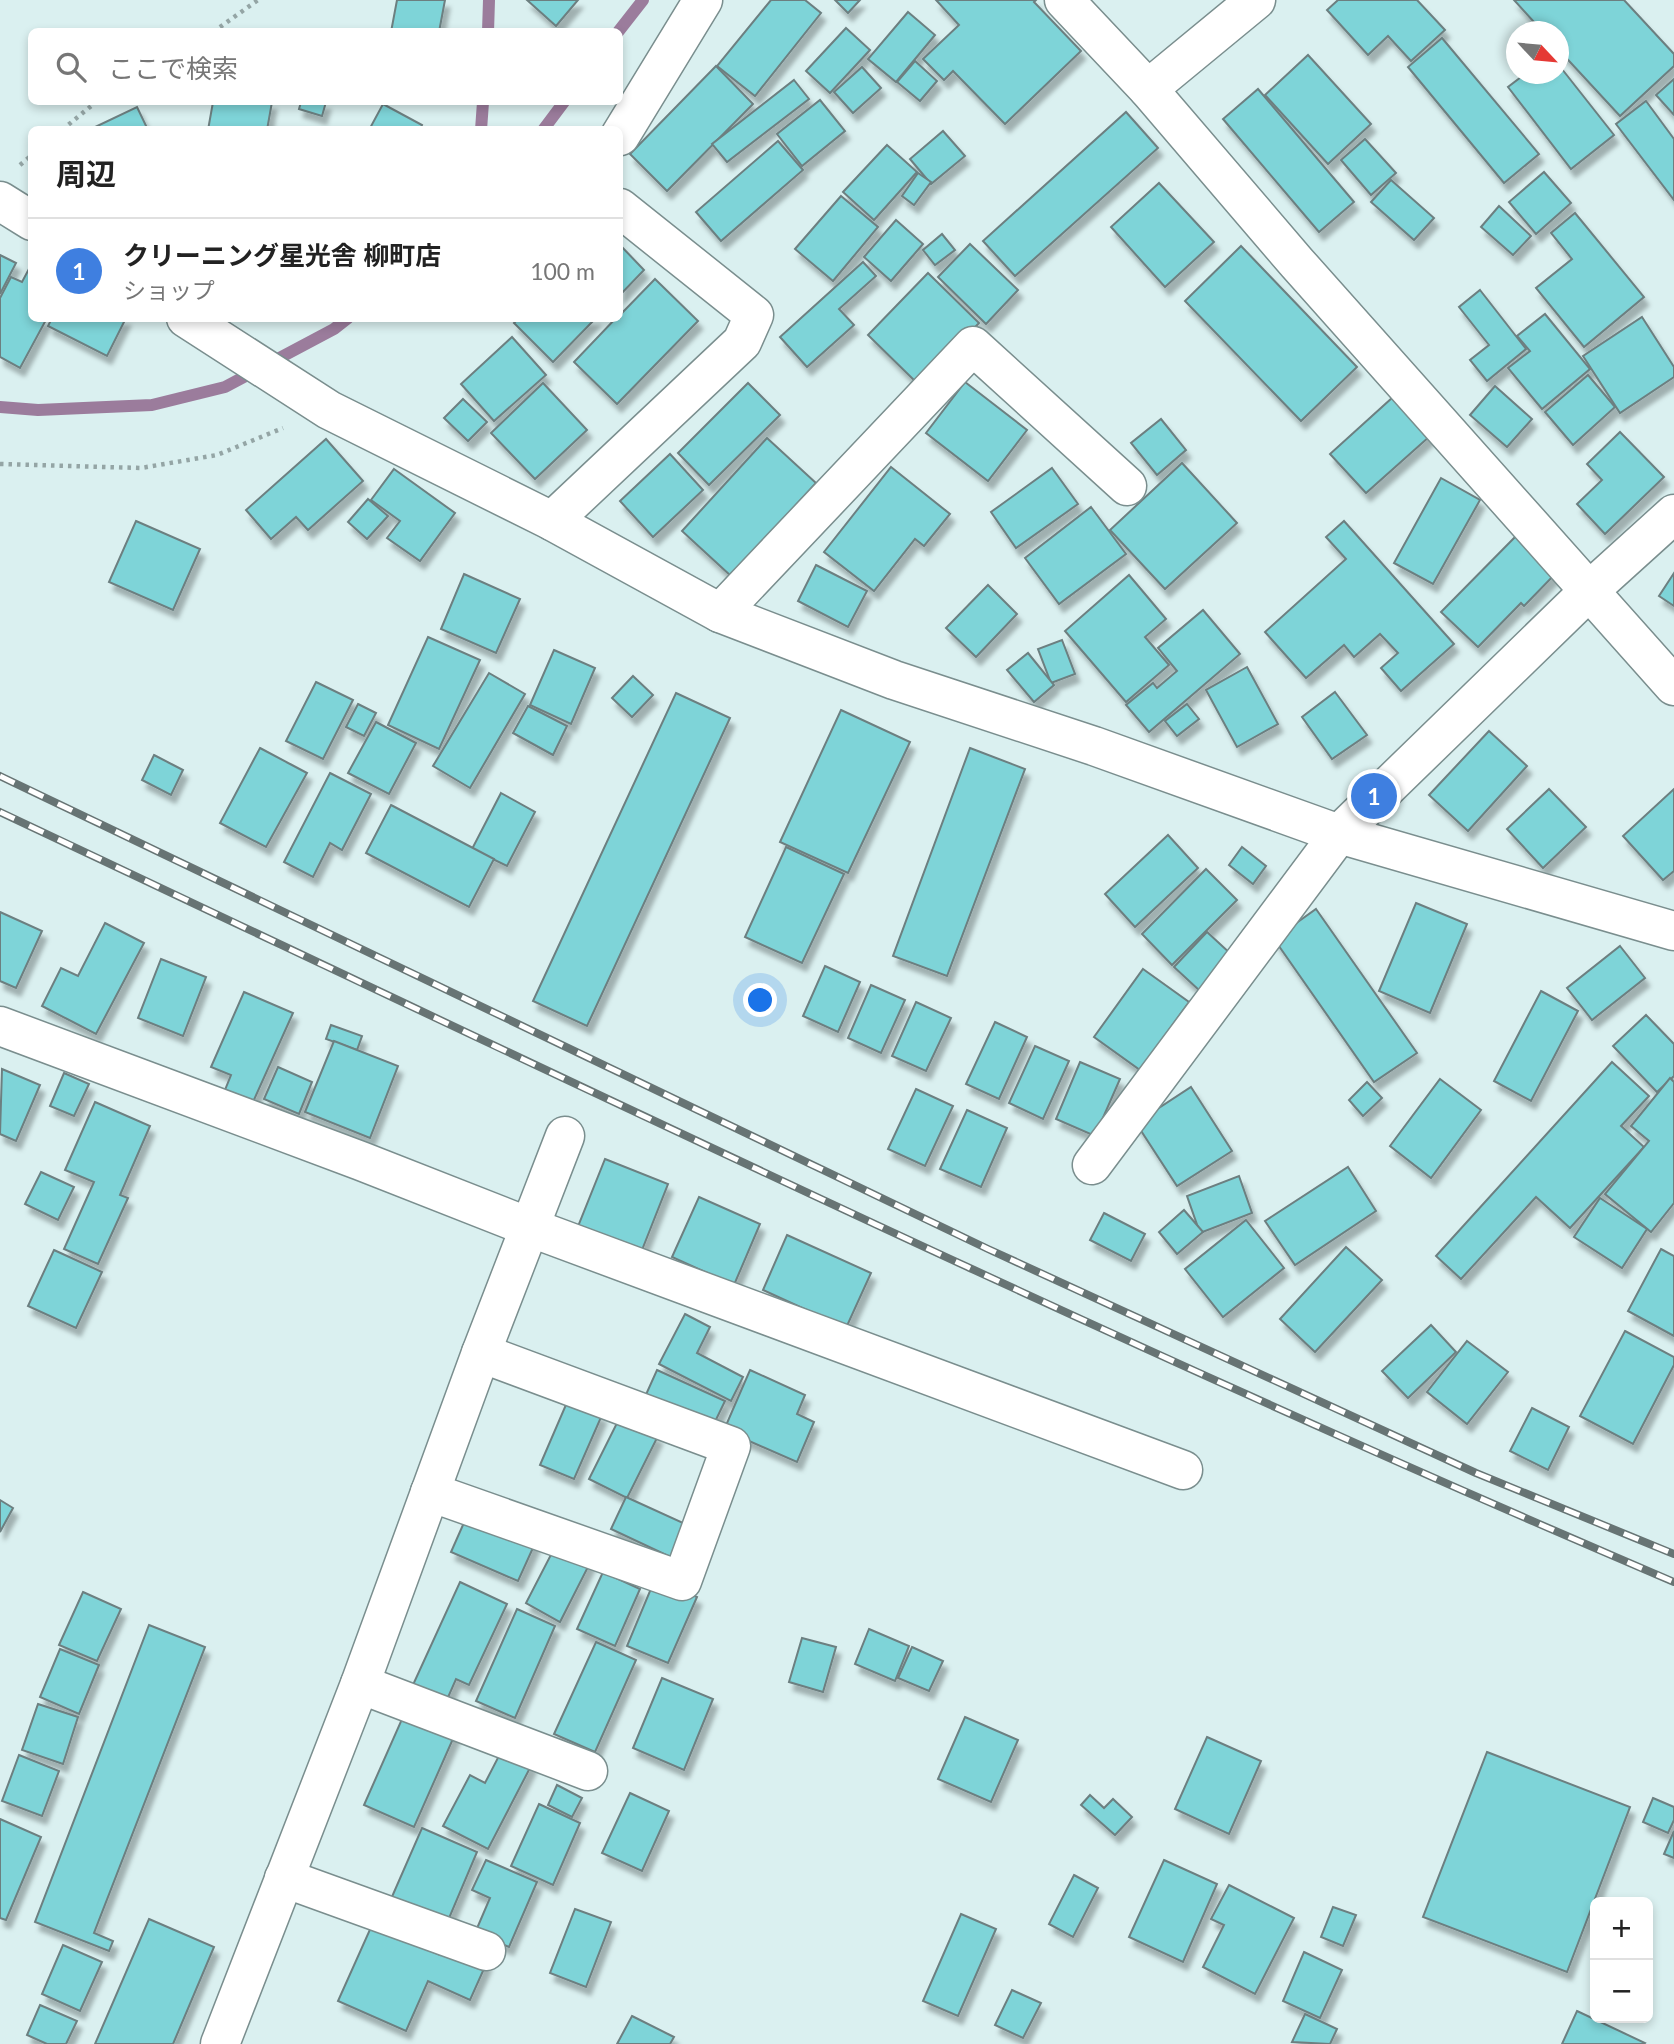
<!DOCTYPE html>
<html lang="ja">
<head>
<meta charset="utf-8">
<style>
	:root { --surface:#fff; --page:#f6f6f6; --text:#222; --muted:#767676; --line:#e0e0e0; --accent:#111827 }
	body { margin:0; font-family:Lato,"Noto Sans JP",sans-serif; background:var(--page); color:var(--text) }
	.controls { position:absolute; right:21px; bottom:21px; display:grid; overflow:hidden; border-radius:10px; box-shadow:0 4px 10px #0003 }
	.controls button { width:63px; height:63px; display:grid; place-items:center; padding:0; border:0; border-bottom:2px solid var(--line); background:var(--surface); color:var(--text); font:35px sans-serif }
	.compass { position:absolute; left:1506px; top:21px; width:63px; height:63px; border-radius:50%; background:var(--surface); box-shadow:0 4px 10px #0003; rotate:116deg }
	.you { position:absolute; left:761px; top:1001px; width:24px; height:24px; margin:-18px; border:5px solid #fff; border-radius:50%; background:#1a73e8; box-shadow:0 0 0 10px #1a73e833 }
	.badge { display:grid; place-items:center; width:46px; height:46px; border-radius:50%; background:var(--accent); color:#fff; font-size:23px; font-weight:700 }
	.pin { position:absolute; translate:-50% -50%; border:4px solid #fff; box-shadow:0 2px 7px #0006 }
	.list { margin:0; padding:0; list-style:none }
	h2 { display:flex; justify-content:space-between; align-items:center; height:91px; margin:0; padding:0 28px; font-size:30px }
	h2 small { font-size:23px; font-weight:400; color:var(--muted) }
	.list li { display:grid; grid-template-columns:46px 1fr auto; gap:21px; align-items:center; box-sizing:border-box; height:105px; padding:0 28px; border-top:2px solid var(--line) }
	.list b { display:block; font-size:26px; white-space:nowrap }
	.list p { margin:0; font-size:23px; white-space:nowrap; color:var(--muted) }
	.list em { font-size:23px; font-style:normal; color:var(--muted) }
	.icon { flex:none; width:38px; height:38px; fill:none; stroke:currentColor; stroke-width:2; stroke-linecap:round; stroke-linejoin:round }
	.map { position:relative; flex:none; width:1674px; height:2044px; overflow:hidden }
	.search { position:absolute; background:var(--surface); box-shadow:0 4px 10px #0003; left:28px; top:28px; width:595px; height:77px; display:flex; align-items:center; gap:18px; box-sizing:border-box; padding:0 24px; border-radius:10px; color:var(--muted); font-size:26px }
	.panel { position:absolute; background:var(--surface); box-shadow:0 4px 10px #0003; left:28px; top:126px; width:595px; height:196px; border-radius:10px }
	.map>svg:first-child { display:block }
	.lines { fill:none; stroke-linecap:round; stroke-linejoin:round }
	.stream { stroke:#9b7c9c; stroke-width:12 }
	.building { fill:#7ed4d8; stroke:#6c7f80; stroke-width:2; filter:url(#shadow) }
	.minor-casing { stroke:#7a8e8e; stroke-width:41 }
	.tertiary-casing { stroke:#7a8e8e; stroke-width:41 }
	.secondary-casing { stroke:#7a8e8e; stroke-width:41 }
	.path { stroke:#94a5a5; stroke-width:4.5; stroke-dasharray:3.5 5; stroke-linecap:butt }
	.minor { stroke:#fff; stroke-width:38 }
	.tertiary { stroke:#fff; stroke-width:38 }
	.secondary { stroke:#fff; stroke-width:38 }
	.rail-casing { stroke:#677474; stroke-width:8 }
	.rail { stroke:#fff; stroke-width:5; stroke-dasharray:16; stroke-linecap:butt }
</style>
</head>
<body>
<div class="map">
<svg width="1674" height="2044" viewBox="0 0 1674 2044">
	<defs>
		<filter id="shadow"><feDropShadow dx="4.5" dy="8" stdDeviation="2" flood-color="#0004"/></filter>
	</defs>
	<rect width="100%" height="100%" fill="#daf0f0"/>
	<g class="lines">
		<g class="stream">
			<polyline points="488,32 489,0"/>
			<polyline points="618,32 643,0"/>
			<polyline points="481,130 483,102"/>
			<polyline points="543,130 564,102"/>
			<polyline points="0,407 38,410 152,405 225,387 334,329 348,318"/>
		</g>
	</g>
	<g class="building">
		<polygon points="397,0 445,0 439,32 391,32"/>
		<polygon points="527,0 578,0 556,26"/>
		<polygon points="771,0 805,0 821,13 755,96 717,66"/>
		<polygon points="835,0 860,0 848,13"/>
		<polygon points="936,0 1036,0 1034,2 1081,51 1005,124 953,71 944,80 923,59 959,25"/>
		<polygon points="1338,0 1417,0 1445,30 1411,61 1388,36 1368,55 1327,10"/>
		<polygon points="1514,0 1624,0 1674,54 1674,66 1620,116 1558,49 1558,32 1543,32"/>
		<polygon points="908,12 935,35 896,82 868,59"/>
		<polygon points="846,28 870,50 830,93 806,71"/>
		<polygon points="1442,38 1539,154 1504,183 1408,67"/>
		<polygon points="1308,55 1371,124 1328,164 1265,95"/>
		<polygon points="915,61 937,81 920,101 897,82"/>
		<polygon points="1558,64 1614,135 1571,169 1508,87 1525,74 1558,74"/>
		<polygon points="716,66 753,104 667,191 630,154"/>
		<polygon points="862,67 881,88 853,113 834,92"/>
		<polygon points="1674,79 1674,115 1656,95"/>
		<polygon points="794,80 809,99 727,162 712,144"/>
		<polygon points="1258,89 1354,202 1319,232 1223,119"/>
		<polygon points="820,100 845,131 802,166 777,134"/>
		<polygon points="1646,101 1674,139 1674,200 1616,124"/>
		<polygon points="213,102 272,102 267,130 208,130"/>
		<polygon points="301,102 326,102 322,116 299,109"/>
		<polygon points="383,104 422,125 420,130 369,130"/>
		<polygon points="137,107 148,130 94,130 93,128"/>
		<polygon points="1126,112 1158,148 1015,276 983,241"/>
		<polygon points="943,131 965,156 931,184 910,159"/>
		<polygon points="1365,139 1396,173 1371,195 1341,160"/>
		<polygon points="778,141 803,170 721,241 696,212"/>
		<polygon points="887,145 917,172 874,220 843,192"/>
		<polygon points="1544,172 1571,203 1536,234 1509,202"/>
		<polygon points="918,173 931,182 914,205 902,196"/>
		<polygon points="1391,180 1434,218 1414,240 1371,202"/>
		<polygon points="1159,183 1214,242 1165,287 1111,227"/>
		<polygon points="841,196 878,227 833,281 795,249"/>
		<polygon points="1499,206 1531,236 1513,255 1481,227"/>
		<polygon points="1575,213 1644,297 1584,347 1536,288 1572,259 1551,233"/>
		<polygon points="896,220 923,244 891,281 864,257"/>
		<polygon points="942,234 955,250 935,265 923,250"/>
		<polygon points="970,244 1018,290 986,324 938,277"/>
		<polygon points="620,245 644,270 620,295"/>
		<polygon points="1241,246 1357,367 1301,421 1185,301"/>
		<polygon points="0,255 16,263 0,294"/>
		<polygon points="863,262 876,276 839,309 854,325 807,367 780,337"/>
		<polygon points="30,267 32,269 32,318 47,318 20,368 0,357 0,298 11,277 22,282"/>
		<polygon points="928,273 979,323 919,385 868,335"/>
		<polygon points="655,279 698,321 617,404 574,362 616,318 620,318 620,315"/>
		<polygon points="1480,290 1526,349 1487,381 1470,360 1489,345 1459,307"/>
		<polygon points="1545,314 1590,369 1542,409 1508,368 1530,351 1517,336"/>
		<polygon points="1642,317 1674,367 1674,377 1620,413 1583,356"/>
		<polygon points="52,318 126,318 107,356 48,326"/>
		<polygon points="519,318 596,318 553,362 514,323"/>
		<polygon points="512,337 546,375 494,421 461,384"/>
		<polygon points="1588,375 1615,407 1573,445 1545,412"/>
		<polygon points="965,382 1027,430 988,481 926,433"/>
		<polygon points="543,383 587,430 535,479 491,433"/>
		<polygon points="748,383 780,415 709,485 678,453"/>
		<polygon points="1495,386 1532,419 1507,447 1470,415"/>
		<polygon points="1403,388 1439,428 1366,493 1330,454"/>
		<polygon points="463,399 487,422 468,441 444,418"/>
		<polygon points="1161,419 1186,450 1157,475 1131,443"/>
		<polygon points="1620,432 1664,477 1605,534 1577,504 1602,480 1587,464"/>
		<polygon points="767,438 816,483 731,576 682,531"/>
		<polygon points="326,439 363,481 308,530 296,517 271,539 246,510"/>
		<polygon points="670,454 703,490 653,537 620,501"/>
		<polygon points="1182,463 1237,523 1165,589 1110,530"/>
		<polygon points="891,467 950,514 924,546 915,539 874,591 824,552"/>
		<polygon points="1052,468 1078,504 1016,548 991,512"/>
		<polygon points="394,469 455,513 420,561 387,538 400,521 371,500"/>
		<polygon points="1441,478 1480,500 1433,584 1394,563"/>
		<polygon points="368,499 388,516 367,539 348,522"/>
		<polygon points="1091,507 1126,554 1059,604 1025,558"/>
		<polygon points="136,521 200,549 173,610 109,582"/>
		<polygon points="1344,521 1454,644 1401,691 1381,668 1398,653 1380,634 1354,657 1344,645 1306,678 1265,632 1346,559 1326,537"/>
		<polygon points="1520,532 1559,570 1524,606 1521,603 1478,647 1441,612"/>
		<polygon points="816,565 867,591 848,627 798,601"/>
		<polygon points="1674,573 1674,606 1659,596"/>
		<polygon points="464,574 520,599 496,653 441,629"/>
		<polygon points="1129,575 1166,619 1145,637 1169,665 1126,702 1065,631"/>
		<polygon points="988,585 1017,614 976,657 946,628"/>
		<polygon points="1203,610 1240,654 1149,732 1126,705 1153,683 1157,688 1177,671 1158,648"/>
		<polygon points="428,637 480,660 439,749 388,725"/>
		<polygon points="1062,640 1075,674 1051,683 1038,649"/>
		<polygon points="554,650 595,668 571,724 530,705"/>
		<polygon points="1028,653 1054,685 1034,702 1007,670"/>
		<polygon points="1247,667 1278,724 1237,747 1206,690"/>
		<polygon points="489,673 525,694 470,788 433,766"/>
		<polygon points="633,676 653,695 632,717 612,698"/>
		<polygon points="316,682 353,700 323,759 286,741"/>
		<polygon points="1335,692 1367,735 1332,759 1302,717"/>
		<polygon points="676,693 730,718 587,1026 533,1001"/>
		<polygon points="358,704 376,713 364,736 346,727"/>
		<polygon points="1187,704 1199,719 1177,736 1165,721"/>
		<polygon points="528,706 567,726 553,755 513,733"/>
		<polygon points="841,710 910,742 848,873 780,842"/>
		<polygon points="376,722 416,743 389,794 348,773"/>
		<polygon points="1489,731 1527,766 1468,831 1429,795"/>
		<polygon points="260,748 307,773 266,847 220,823"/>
		<polygon points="970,748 1025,769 947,976 893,956"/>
		<polygon points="154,755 183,770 171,795 142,780"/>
		<polygon points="330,773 371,794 342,850 330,843 313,877 284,862"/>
		<polygon points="1549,789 1586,827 1543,868 1507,829"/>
		<polygon points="1674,789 1674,871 1663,880 1623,836"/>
		<polygon points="501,793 535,812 507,866 472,849"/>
		<polygon points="391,805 494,859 469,907 366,853"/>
		<polygon points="1168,835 1198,868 1135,927 1105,894"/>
		<polygon points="786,847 844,874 802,963 745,937"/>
		<polygon points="1242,847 1266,866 1253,884 1229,865"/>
		<polygon points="1206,869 1237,900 1172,965 1142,934"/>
		<polygon points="1416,903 1467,924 1430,1013 1379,991"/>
		<polygon points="1316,909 1417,1053 1374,1082 1274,939"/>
		<polygon points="0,912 42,931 16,988 0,981"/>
		<polygon points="105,923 144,943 96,1034 42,1006 61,968 78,976"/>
		<polygon points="1207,932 1232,955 1200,991 1174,967"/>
		<polygon points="1620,946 1645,978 1592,1020 1567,988"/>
		<polygon points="161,959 206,977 183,1036 138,1018"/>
		<polygon points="825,966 860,982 838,1032 803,1016"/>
		<polygon points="1143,969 1189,1002 1140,1070 1094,1037"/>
		<polygon points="871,985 905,1000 881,1053 848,1038"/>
		<polygon points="1541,991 1578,1011 1531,1101 1494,1081"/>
		<polygon points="244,992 293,1013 253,1102 225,1090 231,1075 211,1067"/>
		<polygon points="916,1002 951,1018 926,1071 892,1056"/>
		<polygon points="1646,1015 1674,1044 1674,1076 1657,1092 1613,1046"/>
		<polygon points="995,1022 1027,1037 999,1099 966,1084"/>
		<polygon points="331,1025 362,1036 357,1050 326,1039"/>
		<polygon points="334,1041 398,1066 370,1138 305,1112"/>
		<polygon points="1035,1046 1069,1061 1043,1119 1009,1103"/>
		<polygon points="1080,1062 1120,1079 1095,1136 1056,1119"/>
		<polygon points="1612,1062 1649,1096 1621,1126 1644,1147 1570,1228 1536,1197 1461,1279 1436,1256"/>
		<polygon points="278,1067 312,1082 299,1114 264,1099"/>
		<polygon points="2,1069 40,1085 16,1141 0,1134"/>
		<polygon points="64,1073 89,1084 74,1116 50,1106"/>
		<polygon points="1670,1078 1674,1082 1674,1203 1651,1232 1605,1194 1649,1141 1631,1126"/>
		<polygon points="1440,1079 1481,1110 1431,1178 1390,1146"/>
		<polygon points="1367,1082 1382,1098 1363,1116 1349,1100"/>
		<polygon points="1191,1087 1232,1151 1177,1186 1136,1123"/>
		<polygon points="916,1089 953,1106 925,1166 888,1149"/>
		<polygon points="95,1102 150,1126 120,1195 128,1198 98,1264 64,1249 94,1182 65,1170"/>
		<polygon points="967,1110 1007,1128 981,1187 940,1169"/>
		<polygon points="605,1159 668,1184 640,1255 577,1229"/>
		<polygon points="1348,1167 1376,1211 1295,1265 1265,1221"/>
		<polygon points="41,1172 74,1187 58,1220 25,1204"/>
		<polygon points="1239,1176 1252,1213 1200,1233 1187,1196"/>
		<polygon points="699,1197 760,1224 734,1285 672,1257"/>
		<polygon points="1600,1198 1647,1229 1622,1268 1574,1237"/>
		<polygon points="1184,1210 1203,1232 1177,1254 1159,1232"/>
		<polygon points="1104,1213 1145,1234 1131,1261 1090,1240"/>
		<polygon points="1246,1220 1284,1268 1223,1317 1185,1269"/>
		<polygon points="787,1235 871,1273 846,1328 763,1290"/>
		<polygon points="1346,1247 1382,1280 1315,1352 1280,1319"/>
		<polygon points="1661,1249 1674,1256 1674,1336 1628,1311"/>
		<polygon points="54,1250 102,1272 76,1328 28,1306"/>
		<polygon points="685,1314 710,1327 697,1353 743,1377 731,1401 659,1364"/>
		<polygon points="1431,1325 1456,1352 1408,1398 1382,1371"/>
		<polygon points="1625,1331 1674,1357 1674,1365 1633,1444 1580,1416"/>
		<polygon points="1467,1341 1508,1372 1467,1424 1427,1392"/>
		<polygon points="657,1370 725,1401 711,1430 644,1399"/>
		<polygon points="750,1370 805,1395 797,1414 814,1422 797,1462 724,1430"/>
		<polygon points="568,1400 602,1415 574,1479 540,1465"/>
		<polygon points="1532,1408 1569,1427 1548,1470 1510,1451"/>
		<polygon points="620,1417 658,1436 627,1498 589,1479"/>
		<polygon points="626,1497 694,1528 679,1561 611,1529"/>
		<polygon points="0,1500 13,1508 0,1532"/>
		<polygon points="470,1509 537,1539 518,1581 451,1552"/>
		<polygon points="557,1543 591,1561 560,1622 526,1603"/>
		<polygon points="603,1572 640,1589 615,1646 577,1629"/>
		<polygon points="655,1579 697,1597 668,1663 627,1646"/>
		<polygon points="460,1582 507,1604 469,1685 456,1679 446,1702 412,1687"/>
		<polygon points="83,1592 121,1609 97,1661 59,1645"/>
		<polygon points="517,1609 555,1626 515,1718 476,1701"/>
		<polygon points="149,1625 205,1647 94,1933 113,1941 109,1951 35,1922"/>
		<polygon points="869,1629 909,1646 895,1681 855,1664"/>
		<polygon points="802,1638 836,1647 823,1692 789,1682"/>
		<polygon points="596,1642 636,1660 595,1752 554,1734"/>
		<polygon points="912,1647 943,1661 929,1691 898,1678"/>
		<polygon points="60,1649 99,1665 79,1714 40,1697"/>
		<polygon points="662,1678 713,1699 684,1770 633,1748"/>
		<polygon points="38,1704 78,1717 63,1764 22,1750"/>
		<polygon points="406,1710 456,1732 414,1827 364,1805"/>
		<polygon points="965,1717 1018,1740 991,1802 938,1779"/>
		<polygon points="1207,1737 1261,1761 1229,1834 1175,1809"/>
		<polygon points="503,1748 532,1764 488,1849 443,1826 470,1775 485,1783"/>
		<polygon points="1487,1752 1630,1807 1567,1972 1423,1917"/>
		<polygon points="19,1755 59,1771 42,1816 2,1801"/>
		<polygon points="557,1785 582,1798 572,1817 548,1805"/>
		<polygon points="630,1793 669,1811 642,1871 602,1853"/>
		<polygon points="1090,1795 1104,1808 1113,1799 1132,1817 1115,1835 1081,1805"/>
		<polygon points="1653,1798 1674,1807 1674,1820 1668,1833 1643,1822"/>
		<polygon points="539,1804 580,1823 553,1885 511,1866"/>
		<polygon points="0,1819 41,1837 6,1920 0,1918"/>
		<polygon points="422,1828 477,1852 447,1923 391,1899"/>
		<polygon points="1674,1831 1674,1858 1664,1854"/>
		<polygon points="486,1860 537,1882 509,1947 475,1933 490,1898 472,1890"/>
		<polygon points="1164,1860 1217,1884 1183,1962 1129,1937"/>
		<polygon points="1074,1875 1098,1888 1073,1937 1049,1924"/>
		<polygon points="1229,1885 1294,1918 1255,1994 1203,1967 1224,1925 1211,1919"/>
		<polygon points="1333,1907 1356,1915 1343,1946 1321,1937"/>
		<polygon points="575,1909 611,1922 586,1987 550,1973"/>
		<polygon points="961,1914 996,1929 958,2016 923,2001"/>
		<polygon points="149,1919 214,1947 173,2044 95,2044"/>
		<polygon points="372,1925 440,1955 445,1943 487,1962 470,2000 428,1981 406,2031 338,2001"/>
		<polygon points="63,1945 102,1962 80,2011 42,1994"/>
		<polygon points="1304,1952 1342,1970 1320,2018 1283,2001"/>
		<polygon points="1012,1990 1041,2003 1023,2038 995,2025"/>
		<polygon points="40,2005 77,2021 66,2044 47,2044 27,2035"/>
		<polygon points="1577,2011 1645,2043 1644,2044 1562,2044"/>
		<polygon points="1305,2014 1337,2029 1330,2044 1292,2042"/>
		<polygon points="632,2016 674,2037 670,2044 617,2044"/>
	</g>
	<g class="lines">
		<defs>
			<g id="minor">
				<polyline points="620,136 703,0"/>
				<polyline points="552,521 742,342 754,315 620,208"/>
				<polyline points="720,613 973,346 1127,486"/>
				<polyline points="0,1026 361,1161 529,1227 1183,1470"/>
				<polyline points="1092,1165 1339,834 1590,590 1674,514"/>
				<polyline points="430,1492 682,1581 731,1446 481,1353"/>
				<polyline points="360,1684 588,1771"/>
				<polyline points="284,1878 486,1951"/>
				<polyline points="220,2044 360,1684 481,1353 565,1136"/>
			</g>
			<g id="tertiary">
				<polyline points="1148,89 1297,263 1674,686"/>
				<polyline points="0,201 32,221"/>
				<polyline points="186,318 329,410 552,521 720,613 894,680 1094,746 1339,834 1674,931"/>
			</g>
			<polyline id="secondary" points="1064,0 1148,89 1256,0"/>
		</defs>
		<use href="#minor" class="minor-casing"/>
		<use href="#tertiary" class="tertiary-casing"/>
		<use href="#secondary" class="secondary-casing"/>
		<g class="path">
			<polyline points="213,32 258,0"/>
			<polyline points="62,130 96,102"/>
			<polyline points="20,165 32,155"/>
			<polyline points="0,464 141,468 217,455 283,428"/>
		</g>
		<use href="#minor" class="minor"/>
		<use href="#tertiary" class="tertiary"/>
		<use href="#secondary" class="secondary"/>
		<defs>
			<g id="rail">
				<polyline points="0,776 988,1249 1476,1473 1674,1554"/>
				<path d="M0,812C556,1074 1109,1341 1674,1582"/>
			</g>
		</defs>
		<use href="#rail" class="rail-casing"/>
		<use href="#rail" class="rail"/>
	</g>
</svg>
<div class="controls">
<button>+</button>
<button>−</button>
</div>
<svg class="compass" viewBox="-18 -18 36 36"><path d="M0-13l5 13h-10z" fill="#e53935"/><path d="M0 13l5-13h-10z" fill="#767676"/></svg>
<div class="you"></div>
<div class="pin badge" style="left:1374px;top:796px;background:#3f7fe0">1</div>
<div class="search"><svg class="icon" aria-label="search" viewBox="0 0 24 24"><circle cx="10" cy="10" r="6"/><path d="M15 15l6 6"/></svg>ここで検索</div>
<section class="panel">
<h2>周辺<small></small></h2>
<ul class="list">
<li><span class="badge" style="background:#3f7fe0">1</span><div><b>クリーニング星光舎 柳町店</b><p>ショップ</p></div><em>100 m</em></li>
</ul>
</section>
</div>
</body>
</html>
